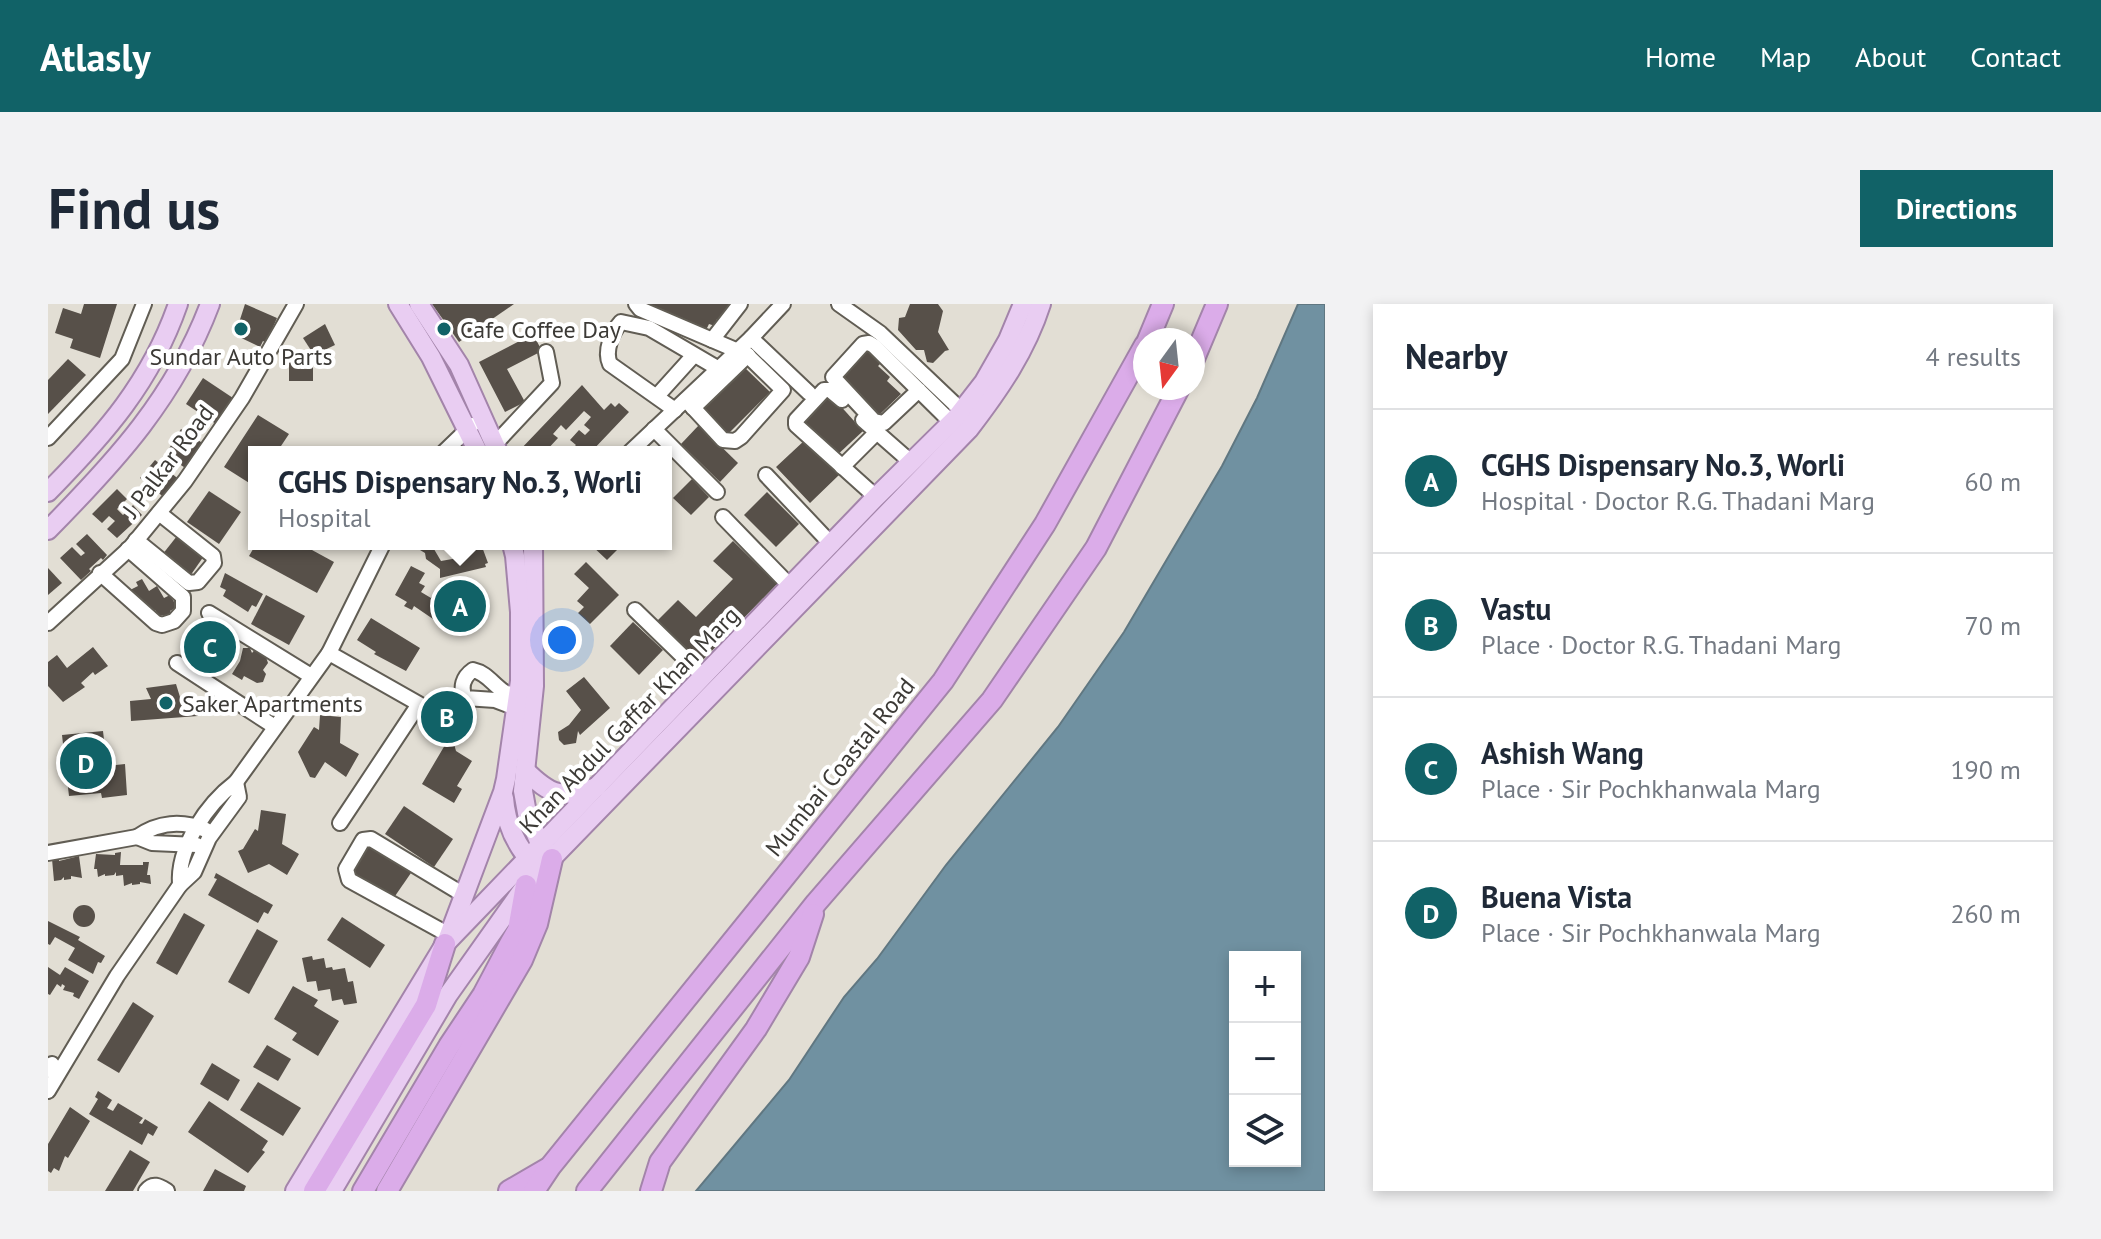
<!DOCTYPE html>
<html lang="en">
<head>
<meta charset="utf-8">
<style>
	:root { --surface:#fff; --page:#f2f2f3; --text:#1f2937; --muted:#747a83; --line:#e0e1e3; --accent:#116267 }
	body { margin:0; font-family:"PT Sans",sans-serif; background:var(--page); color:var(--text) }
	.controls { position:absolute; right:24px; bottom:24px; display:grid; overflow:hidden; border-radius:0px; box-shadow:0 4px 12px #0003 }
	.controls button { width:72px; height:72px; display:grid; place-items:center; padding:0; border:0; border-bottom:2px solid var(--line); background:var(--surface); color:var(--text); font:40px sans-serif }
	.compass { position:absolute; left:1085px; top:24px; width:72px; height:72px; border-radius:50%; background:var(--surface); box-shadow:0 4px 12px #0003; rotate:195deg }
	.you { position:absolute; left:514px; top:336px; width:28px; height:28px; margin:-20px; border:6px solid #fff; border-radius:50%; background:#1a73e8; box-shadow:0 0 0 12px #1a73e833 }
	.badge { display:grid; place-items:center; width:52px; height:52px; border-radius:50%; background:var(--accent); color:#fff; font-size:26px; font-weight:700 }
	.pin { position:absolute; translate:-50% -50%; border:4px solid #fff; box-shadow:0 2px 8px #0006 }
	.popup { position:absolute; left:200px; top:142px; width:424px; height:104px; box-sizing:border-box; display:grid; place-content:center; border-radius:0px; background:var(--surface); filter:drop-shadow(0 2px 6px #0005); font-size:26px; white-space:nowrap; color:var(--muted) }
	.popup b { font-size:30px; color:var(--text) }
	.popup::after { content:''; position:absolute; left:50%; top:100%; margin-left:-16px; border:16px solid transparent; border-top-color:var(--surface) }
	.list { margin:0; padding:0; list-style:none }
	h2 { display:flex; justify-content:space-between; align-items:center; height:104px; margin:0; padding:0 32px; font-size:34px }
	h2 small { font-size:26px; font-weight:400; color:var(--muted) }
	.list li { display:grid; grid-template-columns:52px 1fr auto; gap:24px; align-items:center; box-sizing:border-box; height:144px; padding:0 32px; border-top:2px solid var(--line) }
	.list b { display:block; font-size:30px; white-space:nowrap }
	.list p { margin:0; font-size:26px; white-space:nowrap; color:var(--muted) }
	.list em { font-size:26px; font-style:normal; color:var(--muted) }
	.icon { flex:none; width:44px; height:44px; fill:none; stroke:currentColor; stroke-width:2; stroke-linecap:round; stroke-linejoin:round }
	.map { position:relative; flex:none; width:1277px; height:887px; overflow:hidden; border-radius:0px }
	header { display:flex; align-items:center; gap:48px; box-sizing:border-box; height:112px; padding:0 40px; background:var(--accent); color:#fff }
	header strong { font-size:38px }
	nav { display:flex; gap:44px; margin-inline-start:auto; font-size:28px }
	.intro { display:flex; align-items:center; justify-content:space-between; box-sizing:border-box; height:192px; padding:0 48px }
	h1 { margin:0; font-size:56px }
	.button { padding:20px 36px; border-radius:0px; background:var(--accent); color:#fff; font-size:28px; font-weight:700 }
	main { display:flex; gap:48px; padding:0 48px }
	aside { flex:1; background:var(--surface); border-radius:0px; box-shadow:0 4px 12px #0003 }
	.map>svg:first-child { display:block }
	.water { fill:#7091a1; stroke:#607781; stroke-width:2; fill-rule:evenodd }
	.building { fill:#575049 }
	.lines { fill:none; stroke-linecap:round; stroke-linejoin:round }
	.minor-casing { stroke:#615d54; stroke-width:18 }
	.major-casing { stroke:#a384aa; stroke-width:22 }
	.highway-casing { stroke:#a384aa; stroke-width:24 }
	.minor { stroke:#fff; stroke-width:14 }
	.major { stroke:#e9cdf2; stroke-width:18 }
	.highway { stroke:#dbace9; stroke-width:20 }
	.poi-dot { fill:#116267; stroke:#fff; stroke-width:3 }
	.labels { text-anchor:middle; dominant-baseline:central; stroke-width:8; stroke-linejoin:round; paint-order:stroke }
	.poi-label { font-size:24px; fill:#3c3a36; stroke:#fff; text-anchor:start }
	.street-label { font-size:24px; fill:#3c3a36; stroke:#fff }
</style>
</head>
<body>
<header>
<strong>Atlasly</strong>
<nav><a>Home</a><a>Map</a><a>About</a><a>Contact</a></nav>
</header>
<div class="intro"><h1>Find us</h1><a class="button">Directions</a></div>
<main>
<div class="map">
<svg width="1277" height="887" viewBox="0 0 1277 887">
	<rect width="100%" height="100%" fill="#e2ded4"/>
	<path class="water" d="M1250,0H1277V887H648L741,776L796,693L829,655L898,561L1010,423L1076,328L1174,162L1209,94ZM1187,653H1247V857H1187Z"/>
	<g class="building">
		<polygon points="36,0 69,0 52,54 22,44 25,35 7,29 15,4 33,10"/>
		<polygon points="197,0 229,14 218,39 215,37 212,43 187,31"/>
		<polygon points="384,0 466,0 411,38"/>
		<polygon points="592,0 685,0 673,16 669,15 667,22 661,20 658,26"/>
		<polygon points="862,0 890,0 895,7 890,28 901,46 897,47 885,59 879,58 876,46 868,46 850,26 851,14 857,13"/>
		<polygon points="277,20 287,41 266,51 255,34"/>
		<polygon points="485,30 494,47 459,65 477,98 457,108 431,58"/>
		<polygon points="822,40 837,55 830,62 842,73 839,77 853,90 827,115 789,73"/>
		<polygon points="259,49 262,57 265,57 265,77 241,77 241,57 254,57 251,51"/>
		<polygon points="20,55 38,71 0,110 0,76"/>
		<polygon points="694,61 722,88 677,133 650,106"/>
		<polygon points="155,74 185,94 168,120 138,100"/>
		<polygon points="534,81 556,106 563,99 567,103 571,99 581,108 543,148 521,148 528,141 522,136 531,126 537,131 542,126 536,121 543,113 536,107 518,126 513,121 505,130 510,134 497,148 470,148"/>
		<polygon points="781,89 815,127 786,154 751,119"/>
		<polygon points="210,111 241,130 229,148 206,148 206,182 176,163"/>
		<polygon points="651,121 690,159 672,178 633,140"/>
		<polygon points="133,125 156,140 139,165 117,151"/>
		<polygon points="757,136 786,161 784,164 791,171 762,199 728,163"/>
		<polygon points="107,156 133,177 118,195 92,174"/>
		<polygon points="644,175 661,193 643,211 625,194"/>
		<polygon points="69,185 79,195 69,205 75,211 85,201 94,211 69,234 59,225 67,217 61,212 54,219 44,210"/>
		<polygon points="161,187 193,208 171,240 139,218"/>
		<polygon points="719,188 751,220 728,243 696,211"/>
		<polygon points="39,230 59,251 55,256 53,254 41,265 43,267 33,276 12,254 24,243 33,252 37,249 28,240"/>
		<polygon points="129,232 156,252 142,272 114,251"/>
		<polygon points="685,237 729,280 651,360 608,318 630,296 648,313 685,275 665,257"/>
		<polygon points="208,240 253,240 286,258 269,289 201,252"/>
		<polygon points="368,240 383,240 393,257 421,252 418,240 433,240 440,259 437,260 438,263 392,274 392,265 378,255 377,249 367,243"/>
		<polygon points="542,240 575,240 559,256"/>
		<polygon points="538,258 571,291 542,320 530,309 536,303 529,297 541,284 526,270"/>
		<polygon points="363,262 377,269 371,279 377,282 373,288 383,294 386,289 393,294 389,298 393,301 393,310 389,314 385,315 366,302 364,306 356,302 359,298 347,291"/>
		<polygon points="0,264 14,279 0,291"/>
		<polygon points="177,269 215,290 208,303 204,301 200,308 175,292 178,286 172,283"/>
		<polygon points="94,275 101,287 109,282 116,294 122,291 129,303 122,307 124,310 111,312 107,306 102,308 80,287 90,282 88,278"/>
		<polygon points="422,280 424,324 400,325 398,281"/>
		<polygon points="218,291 257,312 241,341 203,320"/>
		<polygon points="323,314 372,344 358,367 326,350 328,348 309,336"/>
		<polygon points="585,318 615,346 591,371 562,342"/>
		<polygon points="153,321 186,336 171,362 139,351"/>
		<polygon points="45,343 60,362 47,371 45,368 33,379 37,383 15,398 0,382 0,358 9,351 19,364"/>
		<polygon points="195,344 202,344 204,349 208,344 218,353 220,359 215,366 218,370 215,378 209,379 196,372 194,376 184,370 192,357"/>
		<polygon points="536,373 562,404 532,431 530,427 528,439 516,441 511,436 510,428 521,421 533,406 518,387"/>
		<polygon points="128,380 132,393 148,392 148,398 163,399 164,407 149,408 150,412 83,417 82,397 103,395 98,384"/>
		<polygon points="402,402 417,423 400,430 384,426 391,403"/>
		<polygon points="272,411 293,413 292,439 311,450 298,473 277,458 267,474 262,473 250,448 266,423 271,426"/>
		<polygon points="55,427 59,462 77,460 79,491 54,494 53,489 21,492 14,431"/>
		<polygon points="406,440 408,447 424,457 409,482 414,485 406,499 374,480 397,441"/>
		<polygon points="356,502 405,535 386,563 337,530"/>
		<polygon points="213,506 238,510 234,540 251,550 239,571 221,560 200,569 190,547 195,545 207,525 210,527"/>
		<polygon points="321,537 365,566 345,595 302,567"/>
		<polygon points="73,548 72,561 95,561 95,558 101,558 99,571 102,571 103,580 92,578 92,580 84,581 84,579 76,582 75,571 68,572 68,568 66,571 57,572 57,570 50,573 49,565 46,565 48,550 67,551 67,549"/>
		<polygon points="31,552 34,574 23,572 23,575 16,576 16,573 13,576 6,577 4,555 11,554 11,557"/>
		<polygon points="168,569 225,601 220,610 216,608 210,619 160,591 169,575 166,574"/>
		<circle cx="36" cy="612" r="11"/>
		<polygon points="136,609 157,621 129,671 108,659"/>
		<polygon points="294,613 337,641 322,664 279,636"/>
		<polygon points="0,617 32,633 30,636 57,652 53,659 50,658 45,670 20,656 27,644 7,633 2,641 0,640"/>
		<polygon points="209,625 230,637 201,690 180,678"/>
		<polygon points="264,652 265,656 276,654 278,664 284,663 285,666 297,664 300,678 305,677 309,699 296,701 294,695 284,697 282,685 270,687 268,677 259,678 254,654"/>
		<polygon points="0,663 12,671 17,663 41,677 31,695 25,692 26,689 15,686 17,682 14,680 13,683 9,680 2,691 0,690"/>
		<polygon points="245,682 270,696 266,702 291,717 270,752 244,736 249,729 226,715"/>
		<polygon points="85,698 106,712 71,769 49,756"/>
		<polygon points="219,741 243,755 230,777 205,763"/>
		<polygon points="164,759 192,776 180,797 152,780"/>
		<polygon points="210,778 253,804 235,832 192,806"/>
		<polygon points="50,787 64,796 59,804 65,807 70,799 95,814 91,819 94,820 97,815 110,823 105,832 100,829 94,841 41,810 50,795 47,793"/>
		<polygon points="161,797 220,837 214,846 217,848 200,869 140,828"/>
		<polygon points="22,803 42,817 20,854 17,852 11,867 6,864 3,869 0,867 0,840"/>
		<polygon points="82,846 102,858 85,887 57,887"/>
		<polygon points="167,865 198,882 196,887 155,887"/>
	</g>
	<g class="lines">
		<defs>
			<g id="minor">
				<polyline points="588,0 592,5 690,47"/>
				<polyline points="791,0 832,29 914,107"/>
				<polyline points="703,34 761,89"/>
				<polyline points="664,36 692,0"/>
				<polyline points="871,86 836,119 826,117 785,73 815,40 821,39 826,42 904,119"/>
				<polyline points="609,92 646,51"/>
				<polyline points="638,96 675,136 687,137 693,133 735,86 693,45"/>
				<polyline points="794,96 782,86 776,86 748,116 748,121 828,193"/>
				<polyline points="645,104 700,51"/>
				<path d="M627,106L562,60C556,47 564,28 573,18L601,24L671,65"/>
				<polyline points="815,116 864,159"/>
				<polyline points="606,125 669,188"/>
				<polyline points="0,134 74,55 96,0"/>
				<polyline points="447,140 504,79 498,48"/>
				<polyline points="396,148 424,121"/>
				<polyline points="582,148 703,34 735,0"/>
				<polyline points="794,163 829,128"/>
				<polyline points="718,171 784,241"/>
				<polyline points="675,213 743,283"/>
				<polyline points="88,236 141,279 150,278 166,259 165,252 111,209"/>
				<polyline points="52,269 108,319 114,321 126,317 135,307 135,293 80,245"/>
				<polyline points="587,306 656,373"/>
				<polyline points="161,309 263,372"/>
				<polyline points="0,319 82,244 137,177 194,94 248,0"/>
				<polyline points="281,349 371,400 292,519"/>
				<polyline points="129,359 227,423"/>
				<path d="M468,404L447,396L417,394C412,383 415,373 425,366C444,370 449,391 470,392"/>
				<polyline points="188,478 281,349 335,240"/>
				<path d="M188,478L191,493L161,534L146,568L132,581C129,543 159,500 188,478Z"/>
				<path d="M149,541L104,539L89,533C110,518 134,516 158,526"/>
				<polyline points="0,549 89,533"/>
				<polyline points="401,631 301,576 298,565 315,536 323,535 416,591"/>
				<polyline points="0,766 4,760"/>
				<polyline points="0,787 69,672 132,581"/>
				<path d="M98,887C105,878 111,882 119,887"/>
			</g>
			<g id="major">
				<polyline points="350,0 383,53 430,148"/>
				<polyline points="371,0 411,61 450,148"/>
				<path d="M0,188C57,130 103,78 130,0"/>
				<path d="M0,226C68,157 127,93 162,0"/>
				<polyline points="485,240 486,382 475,487 479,509 493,542 501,550"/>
				<path d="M477,466C503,492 514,495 549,483"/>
				<path d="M456,494C458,522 469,544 488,563"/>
				<polyline points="400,634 455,488 458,475 472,377 472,308 467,252 464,240"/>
				<polyline points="247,887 397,640 828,193 908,114 936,78 960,36 975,0"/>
				<path d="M284,887L400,691L478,581L921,125C951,86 978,47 993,0"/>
			</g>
			<g id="highway">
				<polyline points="1100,36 1115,0"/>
				<polyline points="1145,57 1169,0"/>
				<polyline points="266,887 378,701 397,640"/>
				<polyline points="315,887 401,742 435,691 462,640 470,626 478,581"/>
				<polyline points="339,887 474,656 489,620 504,555"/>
				<polyline points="461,887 499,865"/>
				<polyline points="486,887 502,863 895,377 997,220 1097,41"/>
				<polyline points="539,887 768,599 944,396 1048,244 1131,84"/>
				<polyline points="603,887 612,858 708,725 751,653 765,610"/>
			</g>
		</defs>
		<use href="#minor" class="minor-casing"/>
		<use href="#major" class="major-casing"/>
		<use href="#highway" class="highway-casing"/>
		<use href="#minor" class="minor"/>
		<use href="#major" class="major"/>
		<use href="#highway" class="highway"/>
	</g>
	<g class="poi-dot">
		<circle cx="193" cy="25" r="8"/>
		<circle cx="396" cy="25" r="8"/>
		<circle cx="118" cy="399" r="8"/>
	</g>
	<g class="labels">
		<g class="poi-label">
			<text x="412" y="25">Cafe Coffee Day</text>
			<text x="193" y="52" text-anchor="middle">Sundar Auto Parts</text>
			<text x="134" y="399">Saker Apartments</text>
		</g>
		<g class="street-label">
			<text transform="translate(120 157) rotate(-53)">J Palkar Road</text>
			<text transform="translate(581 416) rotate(-46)">Khan Abdul Gaffar Khan Marg</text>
			<text transform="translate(792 463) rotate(-51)">Mumbai Coastal Road</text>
		</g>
	</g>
</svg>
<div class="controls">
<button>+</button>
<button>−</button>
<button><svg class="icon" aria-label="layers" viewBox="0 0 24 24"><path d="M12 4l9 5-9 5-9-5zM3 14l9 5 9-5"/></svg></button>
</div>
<svg class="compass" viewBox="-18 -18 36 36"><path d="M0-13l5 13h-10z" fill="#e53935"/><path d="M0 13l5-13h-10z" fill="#747a83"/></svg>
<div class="you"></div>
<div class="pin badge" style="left:412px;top:302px">A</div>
<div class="popup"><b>CGHS Dispensary No.3, Worli</b>Hospital</div>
<div class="pin badge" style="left:399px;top:413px">B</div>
<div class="pin badge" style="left:162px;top:343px">C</div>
<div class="pin badge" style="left:38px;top:459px">D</div>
</div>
<aside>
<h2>Nearby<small>4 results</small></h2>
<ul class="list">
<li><span class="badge">A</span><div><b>CGHS Dispensary No.3, Worli</b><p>Hospital · Doctor R.G. Thadani Marg</p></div><em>60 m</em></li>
<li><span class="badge">B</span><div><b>Vastu</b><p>Place · Doctor R.G. Thadani Marg</p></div><em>70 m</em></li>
<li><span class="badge">C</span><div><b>Ashish Wang</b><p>Place · Sir Pochkhanwala Marg</p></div><em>190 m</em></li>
<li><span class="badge">D</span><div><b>Buena Vista</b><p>Place · Sir Pochkhanwala Marg</p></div><em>260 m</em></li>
</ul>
</aside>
</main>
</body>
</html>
